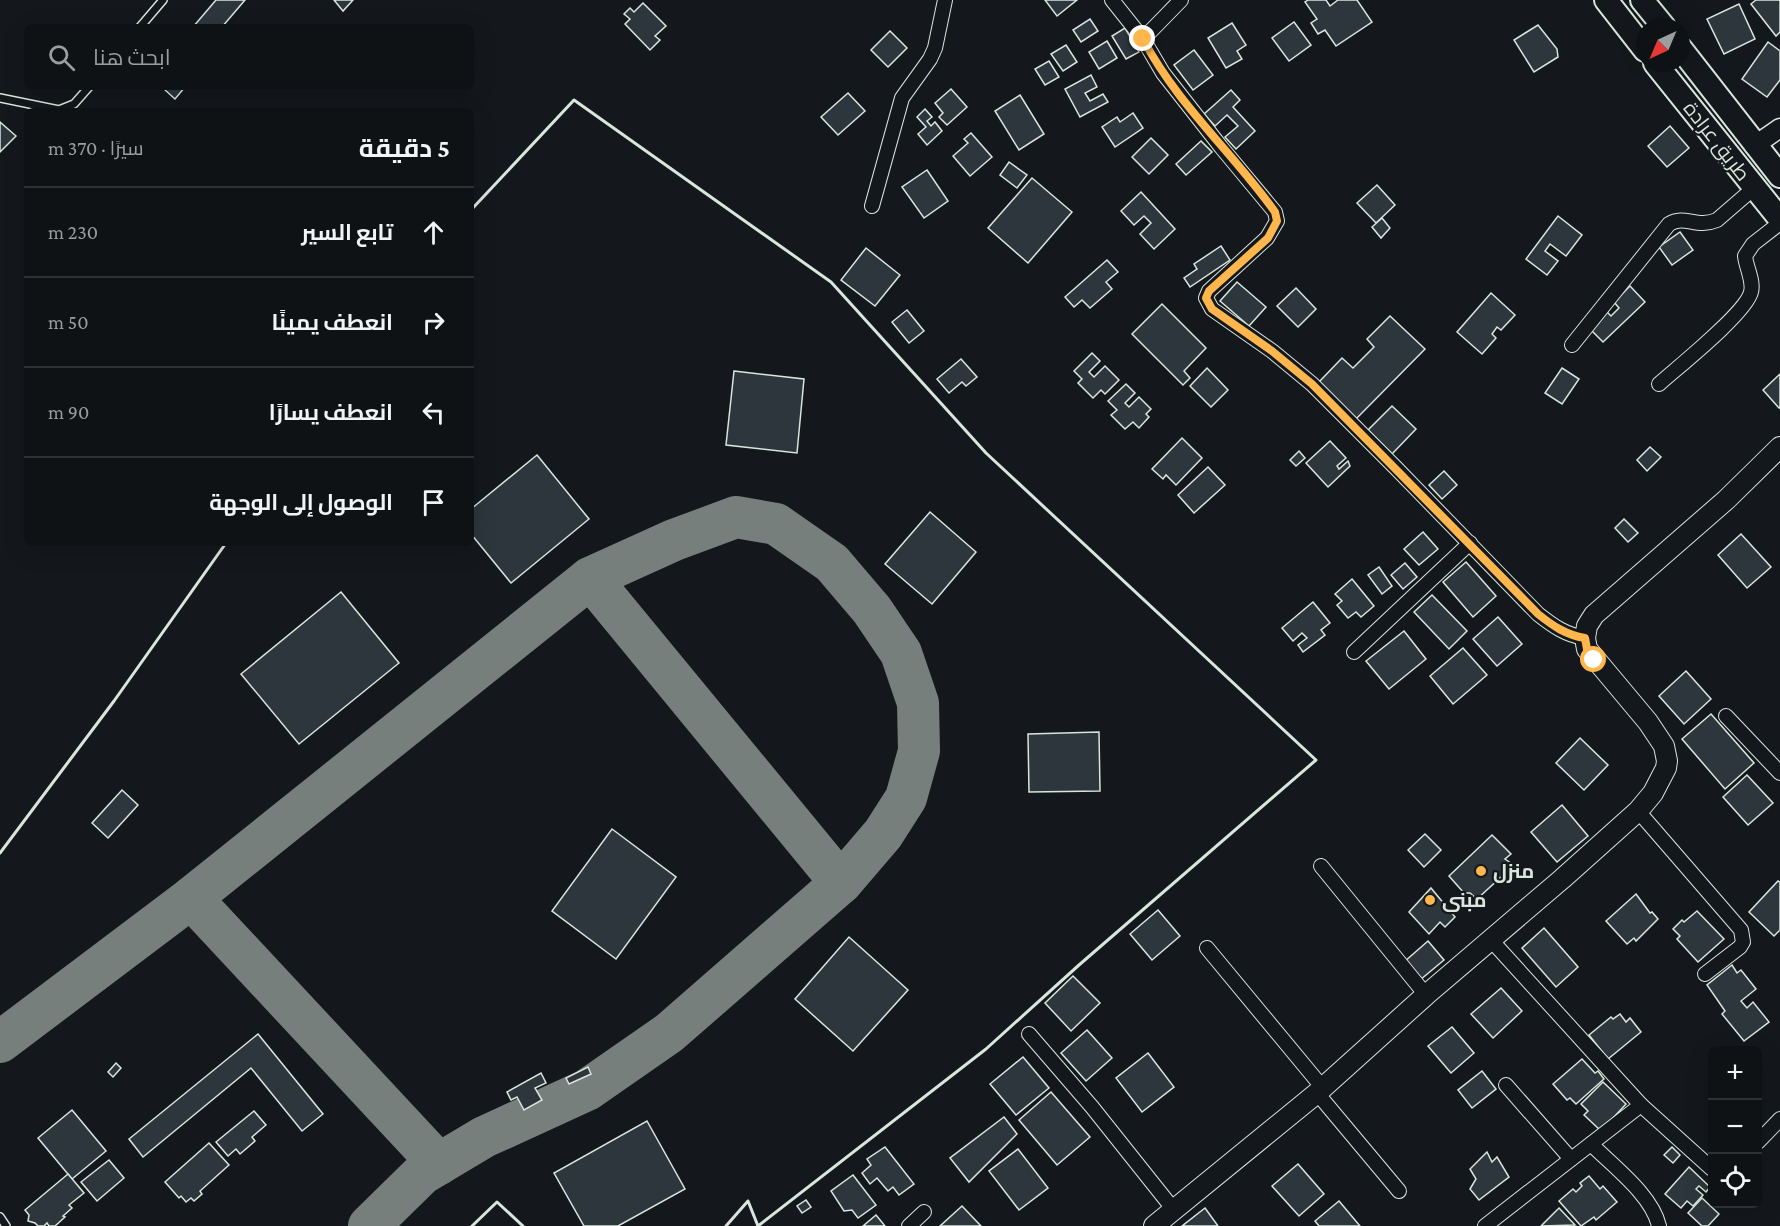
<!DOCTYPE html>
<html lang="ar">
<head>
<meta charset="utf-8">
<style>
	:root { --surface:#0f1215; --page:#1d2022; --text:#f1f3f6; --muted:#9b9ea0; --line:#2f3234 }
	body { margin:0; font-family:"Crimson Pro",Cairo,serif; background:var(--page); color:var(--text); direction:rtl }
	.controls { position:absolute; right:18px; bottom:18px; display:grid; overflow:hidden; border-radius:9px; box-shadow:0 6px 24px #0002 }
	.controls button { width:54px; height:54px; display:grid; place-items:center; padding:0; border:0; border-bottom:2px solid var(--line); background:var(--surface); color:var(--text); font:30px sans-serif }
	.compass { position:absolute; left:1636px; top:18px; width:54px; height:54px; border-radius:50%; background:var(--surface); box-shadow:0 6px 24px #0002; rotate:224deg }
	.stop { position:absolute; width:18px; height:18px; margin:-14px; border:4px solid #ffb74d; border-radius:50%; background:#fff }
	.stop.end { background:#ffb74d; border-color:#fff; box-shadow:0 2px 6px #0008 }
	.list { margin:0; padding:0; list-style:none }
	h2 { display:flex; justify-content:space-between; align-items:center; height:78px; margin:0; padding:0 24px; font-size:26px }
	h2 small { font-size:20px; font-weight:400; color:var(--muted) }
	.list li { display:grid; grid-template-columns:39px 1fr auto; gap:18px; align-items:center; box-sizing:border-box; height:90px; padding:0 24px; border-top:2px solid var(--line) }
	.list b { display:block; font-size:22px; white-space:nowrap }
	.list em { font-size:20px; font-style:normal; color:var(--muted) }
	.icon { flex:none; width:33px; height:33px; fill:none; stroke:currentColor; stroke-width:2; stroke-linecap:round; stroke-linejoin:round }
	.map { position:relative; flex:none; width:1780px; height:1226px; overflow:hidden; direction:ltr }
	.search { position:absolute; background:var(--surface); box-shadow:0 6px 24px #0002; left:24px; top:24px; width:450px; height:66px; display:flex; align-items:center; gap:15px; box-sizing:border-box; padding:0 21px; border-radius:9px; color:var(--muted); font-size:22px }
	.panel { position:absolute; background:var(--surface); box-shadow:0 6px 24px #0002; left:24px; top:108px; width:450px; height:438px; border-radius:9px; direction:rtl }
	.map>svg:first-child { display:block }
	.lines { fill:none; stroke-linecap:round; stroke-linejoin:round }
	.taxiway { stroke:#767f7c; stroke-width:42 }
	.building { fill:#2c363c; stroke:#d8e6dc; stroke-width:1.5 }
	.service-casing { stroke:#d8e6dc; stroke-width:10 }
	.minor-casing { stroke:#d8e6dc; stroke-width:16 }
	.tertiary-casing { stroke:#d8e6dc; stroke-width:21 }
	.secondary-casing { stroke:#d8e6dc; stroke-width:22 }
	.primary-casing { stroke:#d8e6dc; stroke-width:26 }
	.service { stroke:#14181c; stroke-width:7 }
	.minor { stroke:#14181c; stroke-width:14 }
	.tertiary { stroke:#14181c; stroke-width:18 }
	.secondary { stroke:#14181c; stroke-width:20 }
	.primary { stroke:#14181c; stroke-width:22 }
	.wall { stroke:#d8e6dc; stroke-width:3 }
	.route { stroke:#ffb74d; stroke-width:8 }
	.poi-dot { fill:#ffb74d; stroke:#14181c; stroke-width:2 }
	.labels { text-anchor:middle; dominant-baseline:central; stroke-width:4.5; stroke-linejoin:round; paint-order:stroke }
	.street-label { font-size:20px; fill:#d8e6dc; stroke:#14181c }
	.poi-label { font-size:20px; font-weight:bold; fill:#d8e6dc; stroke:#14181c; text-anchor:start }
</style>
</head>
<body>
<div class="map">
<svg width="1780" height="1226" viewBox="0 0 1780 1226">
	<rect width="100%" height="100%" fill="#14181c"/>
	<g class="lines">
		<g class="taxiway">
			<polyline points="590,578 841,883"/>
			<polyline points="191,898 439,1164"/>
			<polyline points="0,1042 191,898 590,578 674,540 736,517 776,524 832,563 872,610 901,653 918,703 919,751 906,798 883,834 841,883 669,1033 587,1090 484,1137 422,1174 369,1226"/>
		</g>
	</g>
	<g class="building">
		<polygon points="216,0 245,0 222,27 193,27"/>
		<polygon points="334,0 353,0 343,11"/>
		<polygon points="1045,0 1077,0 1057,16"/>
		<polygon points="1308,0 1326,0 1330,6 1338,0 1357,0 1372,22 1336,46 1325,30 1318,34 1311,23 1317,19 1305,2"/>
		<polygon points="1756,0 1780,0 1780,32 1776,36 1751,4"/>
		<polygon points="643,3 666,26 655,36 660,40 650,50 625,24 630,19 624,14 630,8 634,12"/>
		<polygon points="1739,4 1755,39 1724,54 1707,19"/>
		<polygon points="1090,19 1098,31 1081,42 1073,30"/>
		<polygon points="1294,22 1311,45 1289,61 1272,38"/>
		<polygon points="1232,23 1246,45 1237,51 1242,59 1226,68 1208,38"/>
		<polygon points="1538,25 1557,49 1558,57 1534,72 1514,40"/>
		<polygon points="1125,28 1139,52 1126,59 1112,36"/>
		<polygon points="890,31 907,48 888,67 871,50"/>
		<polygon points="1107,41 1117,58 1099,69 1089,52"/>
		<polygon points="1768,42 1780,51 1780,80 1767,97 1742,79"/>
		<polygon points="1066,45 1077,62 1063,71 1051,54"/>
		<polygon points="1194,50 1213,75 1193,90 1174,65"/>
		<polygon points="1049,61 1059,77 1045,85 1035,69"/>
		<polygon points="1091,75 1097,87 1085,93 1090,101 1103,94 1108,102 1080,117 1065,89"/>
		<polygon points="167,87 185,87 175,99 165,90"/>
		<polygon points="951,89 967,107 947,125 939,117 943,113 935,103"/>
		<polygon points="1231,90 1240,100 1233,107 1255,131 1236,149 1225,137 1238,126 1227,115 1215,126 1204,114"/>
		<polygon points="848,93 865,111 838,135 821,117"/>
		<polygon points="1020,95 1044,134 1019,150 995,111"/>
		<polygon points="925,109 932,117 927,121 931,126 935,122 942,131 927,145 918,134 926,127 917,117"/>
		<polygon points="1133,113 1143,128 1115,147 1102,127 1117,117 1120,122"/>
		<polygon points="0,122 16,136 0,152"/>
		<polygon points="1670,126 1689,148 1667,167 1648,146"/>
		<polygon points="971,133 992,157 970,176 953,156 968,143 964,139"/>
		<polygon points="1151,138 1168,155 1149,174 1132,157"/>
		<polygon points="1201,141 1212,152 1186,175 1176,164"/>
		<polygon points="1009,162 1027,175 1017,188 1000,175"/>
		<polygon points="927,170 948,201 924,218 902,187"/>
		<polygon points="1032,178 1072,212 1028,263 988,228"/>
		<polygon points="1377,185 1395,205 1376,223 1357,203"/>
		<polygon points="1141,192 1175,229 1154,249 1140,234 1151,223 1144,216 1134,225 1121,211"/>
		<polygon points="1558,216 1582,235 1566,256 1550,244 1545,251 1558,261 1547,275 1526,259"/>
		<polygon points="1382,218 1390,228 1381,238 1372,227"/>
		<polygon points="1680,232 1693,250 1672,265 1659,247"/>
		<polygon points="1221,246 1230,260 1190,287 1184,278 1197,269 1194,264"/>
		<polygon points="866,248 900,275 875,306 841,280"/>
		<polygon points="1107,260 1118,272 1106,282 1112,289 1090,308 1082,300 1074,307 1065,297"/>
		<polygon points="1237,282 1266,307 1249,326 1220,301"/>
		<polygon points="1630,286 1645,302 1603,342 1589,328 1606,311 1611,316 1619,308 1614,302"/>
		<polygon points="1296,288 1316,309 1298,327 1277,306"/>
		<polygon points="1491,293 1515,315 1501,330 1497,327 1492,334 1496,338 1482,354 1457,332"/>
		<polygon points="1162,304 1206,348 1184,371 1190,378 1183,385 1132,334"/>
		<polygon points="907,310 924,331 909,343 892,322"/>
		<polygon points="1390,316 1425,349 1356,419 1319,382 1342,358 1353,368 1374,347 1367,339"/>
		<polygon points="1092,353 1100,361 1089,372 1094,377 1105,366 1119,380 1105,394 1101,390 1093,398 1078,383 1082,379 1074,371"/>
		<polygon points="961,359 977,377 966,386 962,382 949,393 937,379"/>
		<polygon points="1207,368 1228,390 1211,407 1190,386"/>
		<polygon points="1562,368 1579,379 1562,404 1545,393"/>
		<polygon points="734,371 804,379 797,453 726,445"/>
		<polygon points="1780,374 1780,408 1779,408 1763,390"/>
		<polygon points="1126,384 1135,393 1125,403 1129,407 1139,397 1151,409 1146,414 1149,417 1139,428 1133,422 1125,429 1111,415 1117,410 1108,401"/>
		<polygon points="1392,406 1416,429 1392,454 1368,430"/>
		<polygon points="1182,438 1202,458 1176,485 1166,475 1163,479 1152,469"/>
		<polygon points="1330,441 1346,458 1337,466 1339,469 1348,461 1350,466 1328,487 1306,463"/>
		<polygon points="1650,447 1661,457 1647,471 1637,460"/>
		<polygon points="1299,451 1305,458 1296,466 1290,460"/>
		<polygon points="537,455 589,519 511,583 471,534 471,509"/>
		<polygon points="1208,467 1225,485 1194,513 1178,495"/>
		<polygon points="1444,471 1457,485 1442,499 1429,485"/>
		<polygon points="930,512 976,552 932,604 885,564"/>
		<polygon points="1624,519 1638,533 1628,542 1615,528"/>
		<polygon points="1423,532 1438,549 1419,565 1404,549"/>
		<polygon points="1741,534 1771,567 1747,588 1718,555"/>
		<polygon points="1466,562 1496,596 1473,617 1443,582"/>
		<polygon points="1405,563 1417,577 1403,589 1391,575"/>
		<polygon points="1379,567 1392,586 1382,594 1368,575"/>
		<polygon points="1352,579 1374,606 1361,617 1356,612 1348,618 1337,605 1342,601 1335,594"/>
		<polygon points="341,592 399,663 299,744 241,674"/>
		<polygon points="1432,595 1467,631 1449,649 1414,612"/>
		<polygon points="1313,602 1330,623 1321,630 1325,635 1303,652 1298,645 1307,638 1302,633 1293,641 1282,628"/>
		<polygon points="1498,617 1522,644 1497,666 1473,639"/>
		<polygon points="1404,631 1426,659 1389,689 1366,661"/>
		<polygon points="1463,648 1487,675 1453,704 1430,676"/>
		<polygon points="1686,671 1711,699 1684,724 1659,696"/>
		<polygon points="1711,714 1754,763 1725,789 1682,739"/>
		<polygon points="1099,732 1100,791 1029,792 1028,734"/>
		<polygon points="1580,738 1608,765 1584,790 1556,763"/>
		<polygon points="1747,775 1773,803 1748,825 1723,797"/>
		<polygon points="122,790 138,805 108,838 92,823"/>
		<polygon points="1562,805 1588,836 1557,862 1531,832"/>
		<polygon points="612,829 676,877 616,959 552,911"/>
		<polygon points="1425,834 1441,850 1424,867 1408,850"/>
		<polygon points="1492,835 1511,854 1505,859 1514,865 1477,899 1470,893 1464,893 1449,876"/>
		<polygon points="1778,881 1780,882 1780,930 1774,936 1749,912"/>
		<polygon points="1431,888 1455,917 1445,927 1440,922 1429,934 1409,912"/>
		<polygon points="1636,894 1650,913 1652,912 1658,919 1636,941 1634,938 1627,944 1606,921"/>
		<polygon points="1158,910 1180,936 1152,960 1130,934"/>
		<polygon points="1697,911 1724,939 1698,962 1677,939 1680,936 1673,929 1682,920 1684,922"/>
		<polygon points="1544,928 1578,967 1556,987 1522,948"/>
		<polygon points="849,937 908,990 853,1051 795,999"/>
		<polygon points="1428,941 1444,960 1420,980 1404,962"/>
		<polygon points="1732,965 1737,973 1741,970 1756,989 1741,1001 1747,1008 1753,1002 1769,1022 1744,1041 1722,1014 1725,1011 1707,985"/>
		<polygon points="1073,976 1100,1003 1071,1031 1045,1003"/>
		<polygon points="1501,988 1522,1011 1493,1038 1471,1014"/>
		<polygon points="1620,1014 1626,1022 1630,1018 1641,1032 1608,1059 1589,1035 1611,1017 1613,1019"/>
		<polygon points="1452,1027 1474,1053 1451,1073 1428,1046"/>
		<polygon points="1087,1030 1112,1058 1086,1081 1061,1053"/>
		<polygon points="258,1034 323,1114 302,1131 251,1068 143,1157 129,1139"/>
		<polygon points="1148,1053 1174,1087 1142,1112 1116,1078"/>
		<polygon points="1023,1057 1049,1088 1016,1115 990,1084"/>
		<polygon points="1582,1059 1595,1073 1598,1071 1604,1079 1576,1104 1570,1098 1567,1100 1553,1084"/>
		<polygon points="116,1063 121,1068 113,1077 108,1072"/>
		<polygon points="588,1067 591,1074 569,1084 566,1078"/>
		<polygon points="1482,1071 1496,1089 1472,1108 1458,1090"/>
		<polygon points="541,1073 546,1083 535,1088 542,1100 524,1110 517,1097 511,1100 507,1092"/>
		<polygon points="1603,1082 1626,1104 1601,1131 1584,1115 1588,1111 1581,1104"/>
		<polygon points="1051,1092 1090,1137 1057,1165 1019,1120"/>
		<polygon points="72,1110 106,1151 72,1179 38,1138"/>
		<polygon points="254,1111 266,1125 252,1137 255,1141 240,1154 236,1149 228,1156 216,1142"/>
		<polygon points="1004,1117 1017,1134 969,1182 950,1158"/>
		<polygon points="647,1121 685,1189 618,1226 584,1226 554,1173"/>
		<polygon points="209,1143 229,1165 200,1191 202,1194 194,1201 191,1198 186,1202 181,1196 179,1198 165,1182"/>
		<polygon points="885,1147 914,1184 899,1195 893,1187 888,1191 877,1178 870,1184 862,1173 871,1165 867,1159"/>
		<polygon points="1672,1147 1680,1155 1673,1163 1664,1155"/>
		<polygon points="1018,1149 1048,1188 1019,1210 989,1171"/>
		<polygon points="1487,1152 1492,1162 1497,1157 1509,1177 1479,1200 1470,1189 1476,1179 1470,1169"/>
		<polygon points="109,1160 124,1178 97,1201 81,1182"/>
		<polygon points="1298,1164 1324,1194 1299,1216 1272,1186"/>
		<polygon points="1689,1167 1710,1187 1706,1192 1699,1186 1696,1189 1703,1195 1693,1206 1687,1201 1681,1208 1665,1194"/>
		<polygon points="68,1174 84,1193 69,1205 72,1208 63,1216 65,1217 55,1226 49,1226 47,1223 44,1226 38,1226 35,1223 28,1221 29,1215 25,1210"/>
		<polygon points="853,1175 876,1205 858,1218 852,1210 844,1211 831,1191"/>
		<polygon points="1589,1176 1600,1189 1603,1186 1617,1202 1596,1220 1594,1217 1581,1226 1559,1201 1573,1189 1576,1192 1582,1186 1580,1183"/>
		<polygon points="1702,1198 1719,1214 1708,1226 1702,1226 1688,1213"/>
		<polygon points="806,1200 811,1207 802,1213 797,1206"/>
		<polygon points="1339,1201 1360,1226 1319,1226 1315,1221"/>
		<polygon points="962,1206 981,1226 940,1226"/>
		<polygon points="1205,1208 1218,1226 1182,1226"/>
		<polygon points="1559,1208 1575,1225 1541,1226"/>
		<polygon points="876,1215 885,1226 863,1226"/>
	</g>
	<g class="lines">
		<defs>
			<g id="service">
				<polyline points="140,27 163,0"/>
				<polyline points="0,98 59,110 74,104 89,87"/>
				<polyline points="0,1217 6,1226"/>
			</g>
			<g id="minor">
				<path d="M1112,0L1143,39L1163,73L1221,147L1275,212L1277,221L1267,238L1209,291L1206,298L1212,309L1272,351L1312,384L1396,468L1538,614C1553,626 1566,635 1585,638"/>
				<polyline points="1143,39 1181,0"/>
				<polyline points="872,206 902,98 930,59 935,48 945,0"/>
				<path d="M1572,345L1669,224C1685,214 1696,229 1717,220L1754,188"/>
				<path d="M1659,384C1678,367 1746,313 1751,292C1754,281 1746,267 1745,256L1753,244L1780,223"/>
				<polyline points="1354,652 1470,543"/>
				<polyline points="1726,716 1780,773"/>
				<polyline points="1638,811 1741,930 1743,942 1740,947 1705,974"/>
				<polyline points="1321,866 1426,995"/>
				<polyline points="1207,948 1323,1088"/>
				<polyline points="1029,1034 1092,1107 1174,1210"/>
				<polyline points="1506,1085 1571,1159"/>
				<polyline points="1317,1093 1399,1191"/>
				<polyline points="1641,1105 1712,1169"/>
				<polyline points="1758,1142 1780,1119"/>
				<path d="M1591,1144C1613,1166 1652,1195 1659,1226"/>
				<polyline points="909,1226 924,1212"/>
				<polyline points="1485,1226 1641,1105 1491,940"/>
			</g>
			<polyline id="tertiary" points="1754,146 1780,128"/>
			<polyline id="secondary" points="1154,1226 1317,1093 1426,995 1562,879 1638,811 1653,793 1666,768 1667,761 1664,746 1648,722 1587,649 1585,638 1587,626 1594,615 1726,500 1780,447"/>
			<g id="primary">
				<polyline points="1606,0 1645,50"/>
				<polyline points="1642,0 1664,27"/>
				<polyline points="1681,49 1780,176"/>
				<polyline points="1655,63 1780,219"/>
			</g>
		</defs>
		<use href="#service" class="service-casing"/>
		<use href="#minor" class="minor-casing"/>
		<use href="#tertiary" class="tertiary-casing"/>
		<use href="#secondary" class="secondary-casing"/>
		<use href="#primary" class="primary-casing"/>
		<use href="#service" class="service"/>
		<use href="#minor" class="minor"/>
		<use href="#tertiary" class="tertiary"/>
		<use href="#secondary" class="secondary"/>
		<use href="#primary" class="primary"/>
		<g class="wall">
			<polyline points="471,210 574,100 831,282 986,453 1316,760 1079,965 986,1049 758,1226 748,1201 726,1226"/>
			<polyline points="0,853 114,701 226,543"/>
			<polyline points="472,1226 497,1202 523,1226"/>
		</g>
	</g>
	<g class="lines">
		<path class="route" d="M1143,39C1177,104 1233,153 1275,212L1277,221L1268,238L1209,291L1206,298L1212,309L1272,351L1312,384L1538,614C1553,626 1566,635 1585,638L1587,649L1594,660"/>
	</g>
	<g class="poi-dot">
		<circle cx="1481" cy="871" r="6"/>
		<circle cx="1430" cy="900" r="6"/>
	</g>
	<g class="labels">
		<g class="street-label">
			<text transform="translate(1717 141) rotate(52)">طريق عرادة</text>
		</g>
		<g class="poi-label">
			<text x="1493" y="871">منزل</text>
			<text x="1442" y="900">مبنى</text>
		</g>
	</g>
</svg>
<div class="controls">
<button>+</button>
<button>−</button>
<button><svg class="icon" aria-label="locate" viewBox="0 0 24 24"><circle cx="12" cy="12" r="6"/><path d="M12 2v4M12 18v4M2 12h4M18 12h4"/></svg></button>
</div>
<svg class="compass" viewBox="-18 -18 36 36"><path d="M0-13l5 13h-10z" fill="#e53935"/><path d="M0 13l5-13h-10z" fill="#9b9ea0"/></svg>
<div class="stop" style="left:1594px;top:660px"></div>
<div class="stop end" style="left:1143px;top:39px"></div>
<div class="search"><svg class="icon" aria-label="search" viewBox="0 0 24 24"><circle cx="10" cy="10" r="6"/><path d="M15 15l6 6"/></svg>ابحث هنا</div>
<section class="panel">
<h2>5 دقيقة<small>سيرًا · 370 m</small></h2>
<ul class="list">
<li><svg class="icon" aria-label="ahead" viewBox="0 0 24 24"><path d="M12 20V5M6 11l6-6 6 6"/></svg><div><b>تابع السير</b></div><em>230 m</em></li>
<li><svg class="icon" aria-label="right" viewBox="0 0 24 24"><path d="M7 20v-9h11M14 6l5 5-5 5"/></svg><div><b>انعطف يمينًا</b></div><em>50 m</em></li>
<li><svg class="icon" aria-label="left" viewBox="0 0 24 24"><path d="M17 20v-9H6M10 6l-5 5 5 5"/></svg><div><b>انعطف يسارًا</b></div><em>90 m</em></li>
<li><svg class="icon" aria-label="arrive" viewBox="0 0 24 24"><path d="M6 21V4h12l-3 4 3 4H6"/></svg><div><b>الوصول إلى الوجهة</b></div></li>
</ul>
</section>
</div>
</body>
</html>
